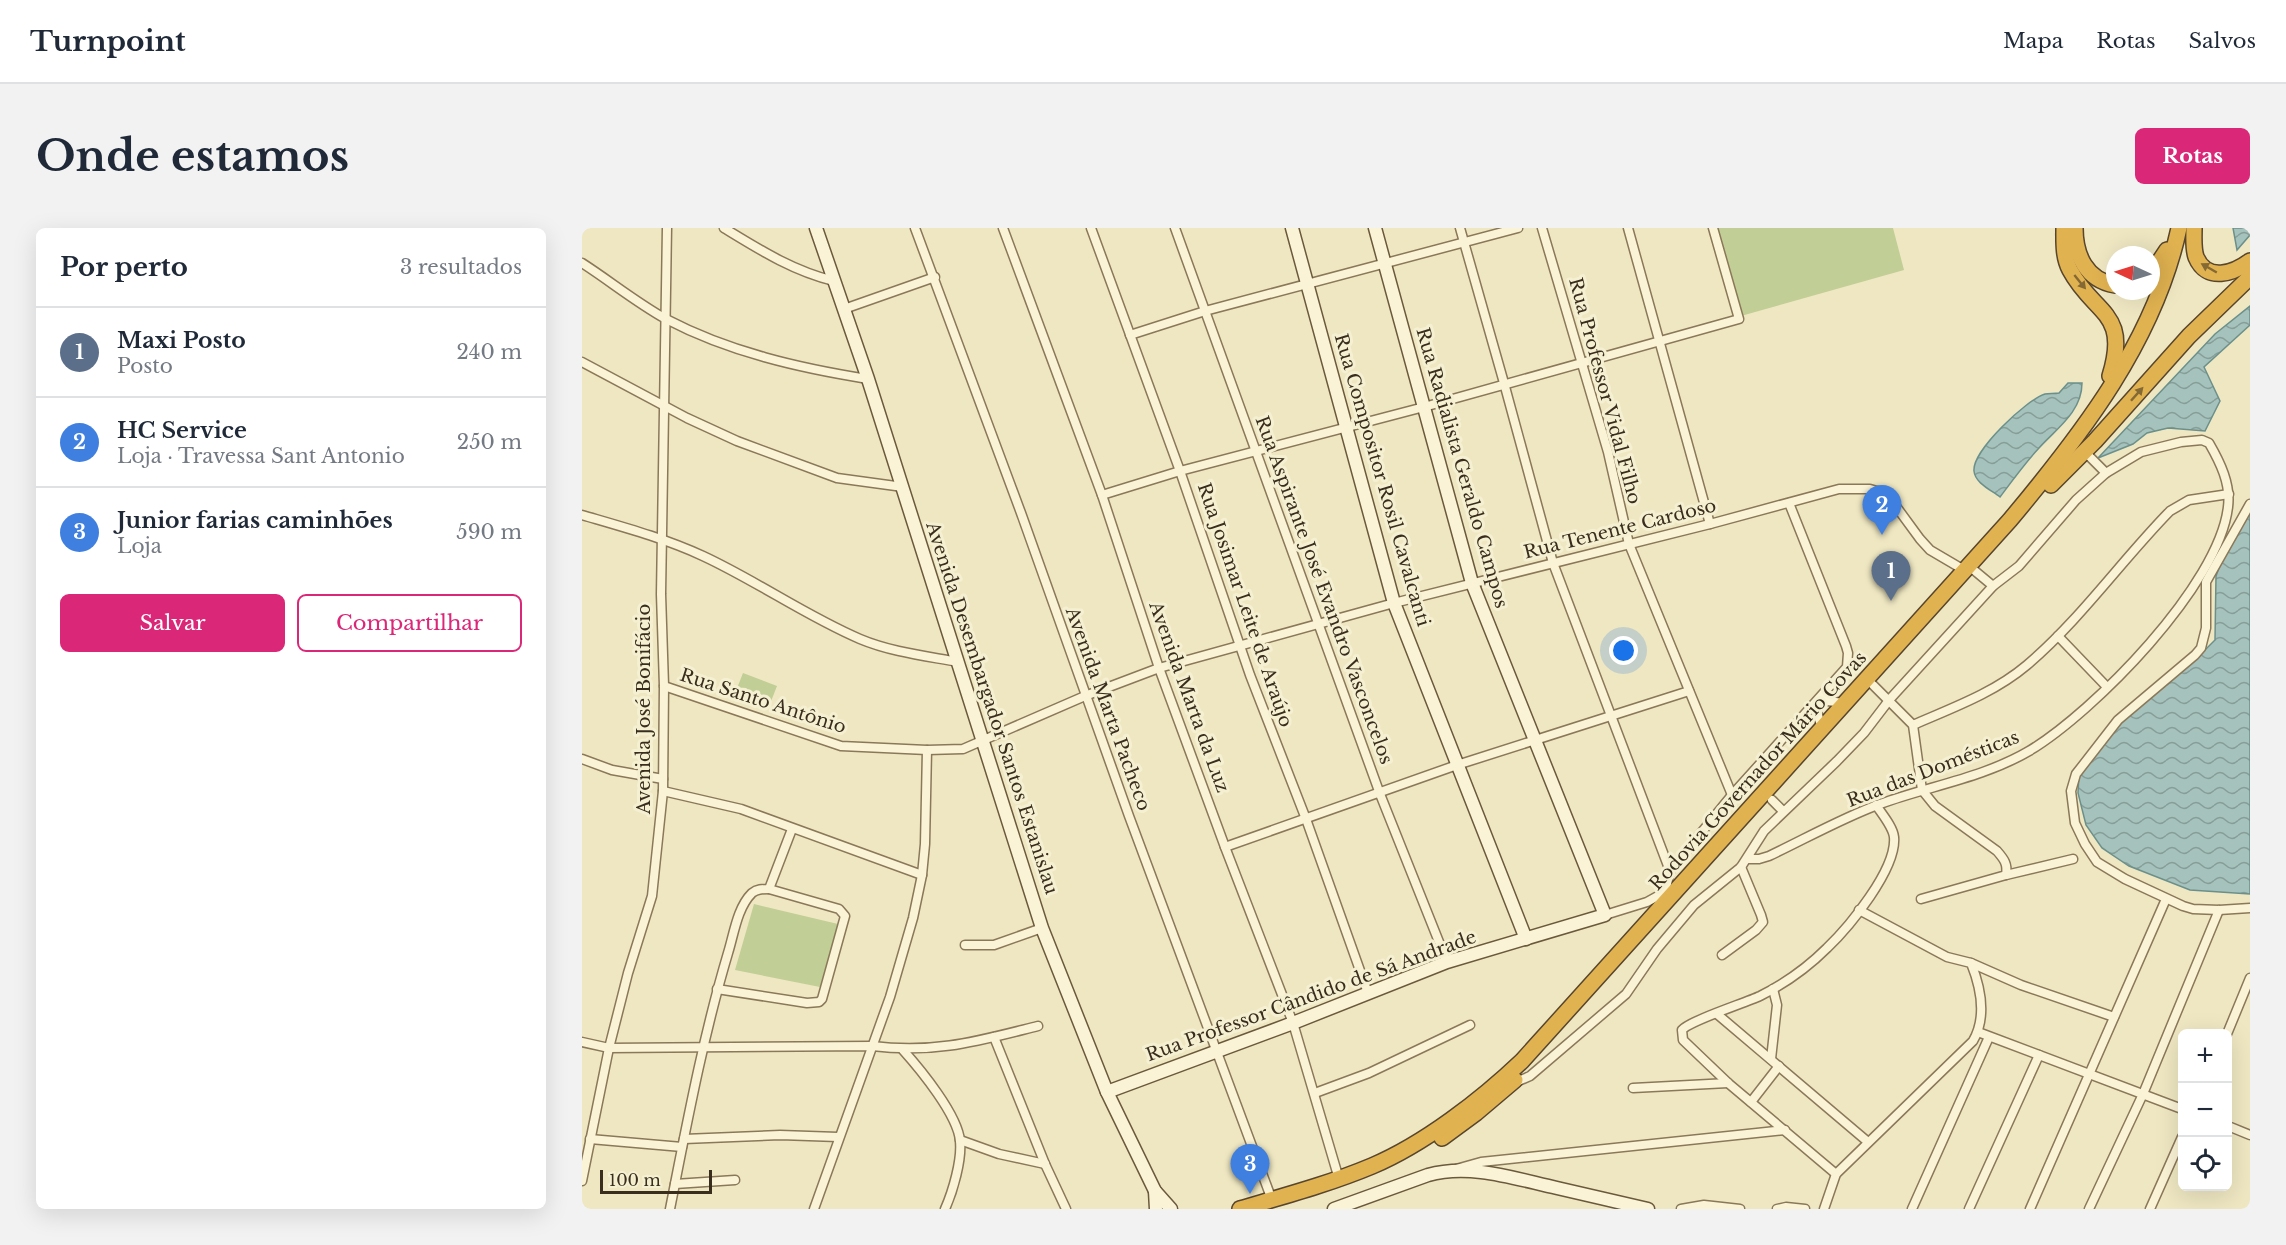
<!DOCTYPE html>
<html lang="pt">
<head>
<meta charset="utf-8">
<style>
	:root { --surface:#fff; --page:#f2f2f3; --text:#1f2937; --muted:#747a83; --line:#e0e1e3; --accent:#db2777 }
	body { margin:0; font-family:"Libre Baskerville",serif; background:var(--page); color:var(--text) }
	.controls { position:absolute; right:18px; bottom:18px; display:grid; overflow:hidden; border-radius:9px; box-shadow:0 6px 24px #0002 }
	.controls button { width:54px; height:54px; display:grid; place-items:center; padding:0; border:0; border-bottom:2px solid var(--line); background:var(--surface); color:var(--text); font:30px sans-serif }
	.compass { position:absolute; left:1524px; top:18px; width:54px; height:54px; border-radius:50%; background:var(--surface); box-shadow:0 6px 24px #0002; rotate:274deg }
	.scale { position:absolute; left:18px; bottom:15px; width:112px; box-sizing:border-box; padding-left:6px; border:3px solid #392e1d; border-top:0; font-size:16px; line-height:21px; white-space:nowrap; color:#392e1d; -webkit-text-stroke:4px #f6f0d2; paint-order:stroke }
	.you { position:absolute; left:1042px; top:423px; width:21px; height:21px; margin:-15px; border:4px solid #fff; border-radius:50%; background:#1a73e8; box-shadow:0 0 0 9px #1a73e833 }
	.badge { display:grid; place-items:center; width:39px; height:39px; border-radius:50%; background:var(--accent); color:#fff; font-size:20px; font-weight:700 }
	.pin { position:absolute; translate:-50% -50px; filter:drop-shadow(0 2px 3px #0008) }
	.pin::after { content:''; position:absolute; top:32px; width:21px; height:18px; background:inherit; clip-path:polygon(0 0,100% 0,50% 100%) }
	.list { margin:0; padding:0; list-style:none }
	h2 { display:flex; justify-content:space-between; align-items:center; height:78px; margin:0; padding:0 24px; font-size:26px }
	h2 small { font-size:20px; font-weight:400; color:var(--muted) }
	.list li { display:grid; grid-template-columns:39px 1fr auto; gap:18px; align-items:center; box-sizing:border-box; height:90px; padding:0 24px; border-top:2px solid var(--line) }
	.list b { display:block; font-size:22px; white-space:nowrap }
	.list p { margin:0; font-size:20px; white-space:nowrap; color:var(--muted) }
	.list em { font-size:20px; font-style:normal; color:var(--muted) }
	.actions { display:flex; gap:12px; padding:18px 24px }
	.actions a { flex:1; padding:14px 0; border:2px solid var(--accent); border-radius:9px; text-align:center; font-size:21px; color:var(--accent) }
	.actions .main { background:var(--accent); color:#fff }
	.icon { flex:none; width:33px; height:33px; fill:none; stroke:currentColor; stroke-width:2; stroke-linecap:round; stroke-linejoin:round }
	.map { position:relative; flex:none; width:1668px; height:981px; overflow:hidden; border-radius:9px }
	header { display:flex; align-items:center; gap:36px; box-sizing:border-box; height:84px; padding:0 30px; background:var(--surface); border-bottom:2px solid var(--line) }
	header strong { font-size:28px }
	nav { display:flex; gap:33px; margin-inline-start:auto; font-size:21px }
	.intro { display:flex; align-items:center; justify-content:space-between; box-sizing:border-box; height:144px; padding:0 36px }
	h1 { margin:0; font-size:42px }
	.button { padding:15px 27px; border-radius:9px; background:var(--accent); color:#fff; font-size:21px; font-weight:700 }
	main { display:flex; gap:36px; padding:0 36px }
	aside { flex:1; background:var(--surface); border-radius:9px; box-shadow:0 6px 24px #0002 }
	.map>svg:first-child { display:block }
	.green { fill:#c1ce96 }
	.water { fill:url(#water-waves); stroke:#6b908b; stroke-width:1.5 }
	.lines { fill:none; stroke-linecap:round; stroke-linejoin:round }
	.street-casing { stroke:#8a7859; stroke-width:11 }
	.secondary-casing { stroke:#6b593c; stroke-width:15 }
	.highway-casing { stroke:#57452d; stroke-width:18 }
	.street { stroke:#faf3d6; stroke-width:8 }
	.secondary { stroke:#faf3d6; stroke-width:12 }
	.highway { stroke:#e1b250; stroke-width:15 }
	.oneway { fill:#856934 }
	.labels { text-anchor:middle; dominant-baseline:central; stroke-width:6; stroke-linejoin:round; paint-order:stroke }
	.street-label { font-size:18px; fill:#392e1d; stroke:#f6f0d2 }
</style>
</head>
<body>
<header>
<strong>Turnpoint</strong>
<nav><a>Mapa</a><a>Rotas</a><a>Salvos</a></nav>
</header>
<div class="intro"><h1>Onde estamos</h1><a class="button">Rotas</a></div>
<main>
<aside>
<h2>Por perto<small>3 resultados</small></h2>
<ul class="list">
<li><span class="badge" style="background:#5c6f8a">1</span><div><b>Maxi Posto</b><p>Posto</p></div><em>240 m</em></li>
<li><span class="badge" style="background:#3f7fe0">2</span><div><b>HC Service</b><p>Loja · Travessa Sant Antonio</p></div><em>250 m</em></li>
<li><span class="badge" style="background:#3f7fe0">3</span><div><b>Junior farias caminhões</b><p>Loja</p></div><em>590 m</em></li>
</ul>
<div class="actions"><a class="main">Salvar</a><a>Compartilhar</a></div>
</aside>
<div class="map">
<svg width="1668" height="981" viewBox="0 0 1668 981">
	<defs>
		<pattern id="water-waves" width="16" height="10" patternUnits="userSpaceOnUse" patternTransform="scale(1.5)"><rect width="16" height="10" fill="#a5c2bc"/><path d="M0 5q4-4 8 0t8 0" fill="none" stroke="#879e98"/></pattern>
	</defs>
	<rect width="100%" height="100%" fill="#efe7c2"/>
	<g class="green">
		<polygon points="1135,0 1311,0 1322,42 1159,88"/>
		<polygon points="161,445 195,458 186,481 152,468"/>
		<polygon points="172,676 256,696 238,759 153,742"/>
	</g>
	<g class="water">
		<polygon points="1651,0 1668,0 1668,7 1655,22"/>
		<polygon points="1668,78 1668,97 1622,139 1638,173 1623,203 1586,200 1565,205 1551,216 1516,230 1633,106"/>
		<path d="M1486,155H1500C1500,184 1474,201 1457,220C1443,235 1430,253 1418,269C1409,262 1393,255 1392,243C1390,223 1444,172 1463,166C1467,165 1472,166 1477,165Z"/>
		<polygon points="1668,284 1668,666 1608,662 1547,638 1520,620 1504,597 1496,565 1497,545 1531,499 1612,433 1633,412 1634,348 1645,318"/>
	</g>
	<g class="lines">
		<defs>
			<g id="street">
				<path d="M142,0C178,22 211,43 252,53"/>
				<polyline points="333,0 439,285 547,588 690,972"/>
				<polyline points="421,0 520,267 577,440 643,619 711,795 757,951"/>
				<polyline points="509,0 598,243 668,447 724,591 786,765"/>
				<polyline points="593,0 798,566 865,734"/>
				<polyline points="878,0 922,155 971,335 1088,643 1083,664"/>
				<polyline points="960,0 1026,224 1047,316 1150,567"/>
				<polyline points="1046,0 1128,296"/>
				<path d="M0,35C28,53 55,75 84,91C147,124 217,140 286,151"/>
				<polyline points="262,81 353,49"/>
				<polyline points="548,107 623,83 936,0"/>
				<polyline points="0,134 105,190 155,213 255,250 321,259"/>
				<polyline points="1502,223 1524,245"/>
				<polyline points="520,267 598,243 842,179 1157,91 1131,0"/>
				<polyline points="1668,276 1624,354 1624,400 1619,420 1613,427 1536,492 1494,546 1489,563 1493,595 1503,616 1515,634 1543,651 1601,678 1611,681 1637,682 1668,680"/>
				<path d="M0,287C41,299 82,310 121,328C175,353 224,388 278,411C309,424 344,428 376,434"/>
				<polyline points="1393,343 1411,358"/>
				<polyline points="1476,408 1525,459"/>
				<polyline points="1291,457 1331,497 1340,562"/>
				<polyline points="82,458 259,518 345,522 381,521 503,468 577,440 812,375 1128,296 1257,261 1288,261 1305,266 1338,311 1348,322 1382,342"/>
				<polyline points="1237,472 1262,475"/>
				<polyline points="1233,476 1240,501"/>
				<path d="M1331,497C1370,480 1412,465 1445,437C1499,391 1539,333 1588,283L1607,272L1647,266"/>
				<polyline points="0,531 30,542 81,551"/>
				<polyline points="81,563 159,581 340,647"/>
				<polyline points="1190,572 1201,583"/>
				<polyline points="643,619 875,537 1107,463"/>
				<polyline points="1088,643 1150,567 1265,439 1266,425 1264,418 1207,275"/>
				<polyline points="1424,647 1491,631"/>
				<path d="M1339,671L1424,647C1426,636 1422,631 1415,623L1353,578L1340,562"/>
				<polyline points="1023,687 1065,674 1083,664"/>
				<polyline points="383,717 412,717 460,700"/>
				<polyline points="1140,727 1174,702 1181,694 1179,687 1159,639"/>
				<polyline points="1389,735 1439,757 1532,789"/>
				<polyline points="135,761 225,775 237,774 240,771 263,688 257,681 187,661"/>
				<polyline points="1135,786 1286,914"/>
				<polyline points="1396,804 1600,881"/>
				<polyline points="1645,806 1668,750"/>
				<polyline points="412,809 463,936 484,981"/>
				<path d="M0,814L27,820L290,818C353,826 396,813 456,798"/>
				<path d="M321,822C338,841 376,887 378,913C380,932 371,963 363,981"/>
				<polyline points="1189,831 1195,777 1191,761"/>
				<path d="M932,855L948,848L1044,766L1075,721L1112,677L1159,639L1182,603L1255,533L1282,505L1308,471L1411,358L1437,338L1494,272L1524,245L1559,224L1599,214L1620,212L1627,215C1638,234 1649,256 1646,279C1637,357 1512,484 1447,523C1401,550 1347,558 1298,576C1260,590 1223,611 1187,628L1177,631H1166"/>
				<polyline points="1051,860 1146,855"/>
				<polyline points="733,865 787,845 888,797"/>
				<polyline points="1169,874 1197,838"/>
				<polyline points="1646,898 1668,907"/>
				<polyline points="8,911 100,919"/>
				<polyline points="102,911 198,907 256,909"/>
				<polyline points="378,912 417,926 463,936"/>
				<polyline points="874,941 899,934 1203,902"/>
				<path d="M1254,946L1146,855L1101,812L1100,802C1107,793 1163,775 1178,768C1202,756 1226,739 1245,720C1267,699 1315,641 1312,609C1311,599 1300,586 1294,577"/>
				<polyline points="0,953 27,820 46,745 70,668 81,563 82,458 79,366 85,0"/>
				<polyline points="93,956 153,952"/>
				<path d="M88,981C105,895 121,809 146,725C152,706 155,680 170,665C175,661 180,661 187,661L210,601"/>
				<polyline points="232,981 308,769 331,690 340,647 343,616 345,522"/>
				<polyline points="1099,981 1122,977 1158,981"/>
				<polyline points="1195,981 1204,979 1223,981"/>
				<path d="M1242,981L1254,946L1391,813C1405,789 1399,760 1389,735L1365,729L1277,682"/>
				<polyline points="1330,981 1407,809"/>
				<polyline points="1387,981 1457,827"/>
				<polyline points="1448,981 1584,671"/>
				<polyline points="1507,981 1561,866 1637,682"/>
				<polyline points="1568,981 1600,909"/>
			</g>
			<g id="secondary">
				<polyline points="234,0 286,151 460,700 525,864 573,963 589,981"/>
				<polyline points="710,0 812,375 944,711"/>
				<polyline points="525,864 711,795 865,734 1023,687 890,355 793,0"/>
				<polyline points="573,963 574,981"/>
				<path d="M752,981L846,947C888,935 934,951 975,960C1005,967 1036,974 1066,981"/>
			</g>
			<g id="highway">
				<path d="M1482,0C1482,14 1481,29 1488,42C1512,87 1548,83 1528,148"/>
				<path d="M1493,0C1493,27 1504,52 1533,57"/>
				<path d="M1612,0C1612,10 1611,20 1614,29C1625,55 1652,45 1668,33"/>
				<polyline points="1569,46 1585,22"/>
				<polyline points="1469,257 1513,213 1607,108 1668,49"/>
				<polyline points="860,910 894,885 933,852"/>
				<path d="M658,981C702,968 747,956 790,938C842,916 899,872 940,833L1428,292C1500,206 1573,112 1597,0"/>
			</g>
		</defs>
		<use href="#street" class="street-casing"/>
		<use href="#secondary" class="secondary-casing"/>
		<use href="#highway" class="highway-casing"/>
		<use href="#street" class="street"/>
		<use href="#secondary" class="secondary"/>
		<use href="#highway" class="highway"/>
	</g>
	<defs><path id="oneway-solid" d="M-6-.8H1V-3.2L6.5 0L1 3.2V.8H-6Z" transform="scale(1.5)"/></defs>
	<g class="oneway">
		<use href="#oneway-solid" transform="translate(1627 40) rotate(-150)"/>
		<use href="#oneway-solid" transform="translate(1498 54) rotate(51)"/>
		<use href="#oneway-solid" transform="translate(1555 166) rotate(-48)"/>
	</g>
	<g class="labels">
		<g class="street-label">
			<text transform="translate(1023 163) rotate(75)">Rua Professor Vidal Filho</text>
			<text transform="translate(880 240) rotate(74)">Rua Radialista Geraldo Campos</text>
			<text transform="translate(800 252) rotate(74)">Rua Compositor Rosil Cavalcanti</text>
			<text transform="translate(1038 301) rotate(-14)">Rua Tenente Cardoso</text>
			<text transform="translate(742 362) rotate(70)">Rua Aspirante José Evandro Vasconcelos</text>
			<text transform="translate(663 377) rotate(71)">Rua Josimar Leite de Araújo</text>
			<text transform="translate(607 469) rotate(70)">Avenida Marta da Luz</text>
			<text transform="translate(181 473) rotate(18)">Rua Santo Antônio</text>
			<text transform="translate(410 480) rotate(72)">Avenida Desembargador Santos Estanislau</text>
			<text transform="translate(62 481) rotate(-90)">Avenida José Bonifácio</text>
			<text transform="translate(526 481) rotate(70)">Avenida Marta Pacheco</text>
			<text transform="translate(1351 541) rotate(-21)">Rua das Domésticas</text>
			<text transform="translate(1176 543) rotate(-48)">Rodovia Governador Mário Covas</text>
			<text transform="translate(729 768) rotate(-20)">Rua Professor Cândido de Sá Andrade</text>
		</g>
	</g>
</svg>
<div class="controls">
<button>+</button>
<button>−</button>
<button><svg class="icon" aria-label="locate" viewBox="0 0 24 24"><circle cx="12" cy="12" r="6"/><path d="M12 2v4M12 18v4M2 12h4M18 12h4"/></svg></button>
</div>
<svg class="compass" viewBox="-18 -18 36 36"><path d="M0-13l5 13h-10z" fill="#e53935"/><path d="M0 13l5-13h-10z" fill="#747a83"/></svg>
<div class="scale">100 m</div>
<div class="you"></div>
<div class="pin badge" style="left:1309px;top:373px;background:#5c6f8a">1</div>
<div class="pin badge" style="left:1300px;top:307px;background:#3f7fe0">2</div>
<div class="pin badge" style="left:668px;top:966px;background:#3f7fe0">3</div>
</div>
</main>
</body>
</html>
